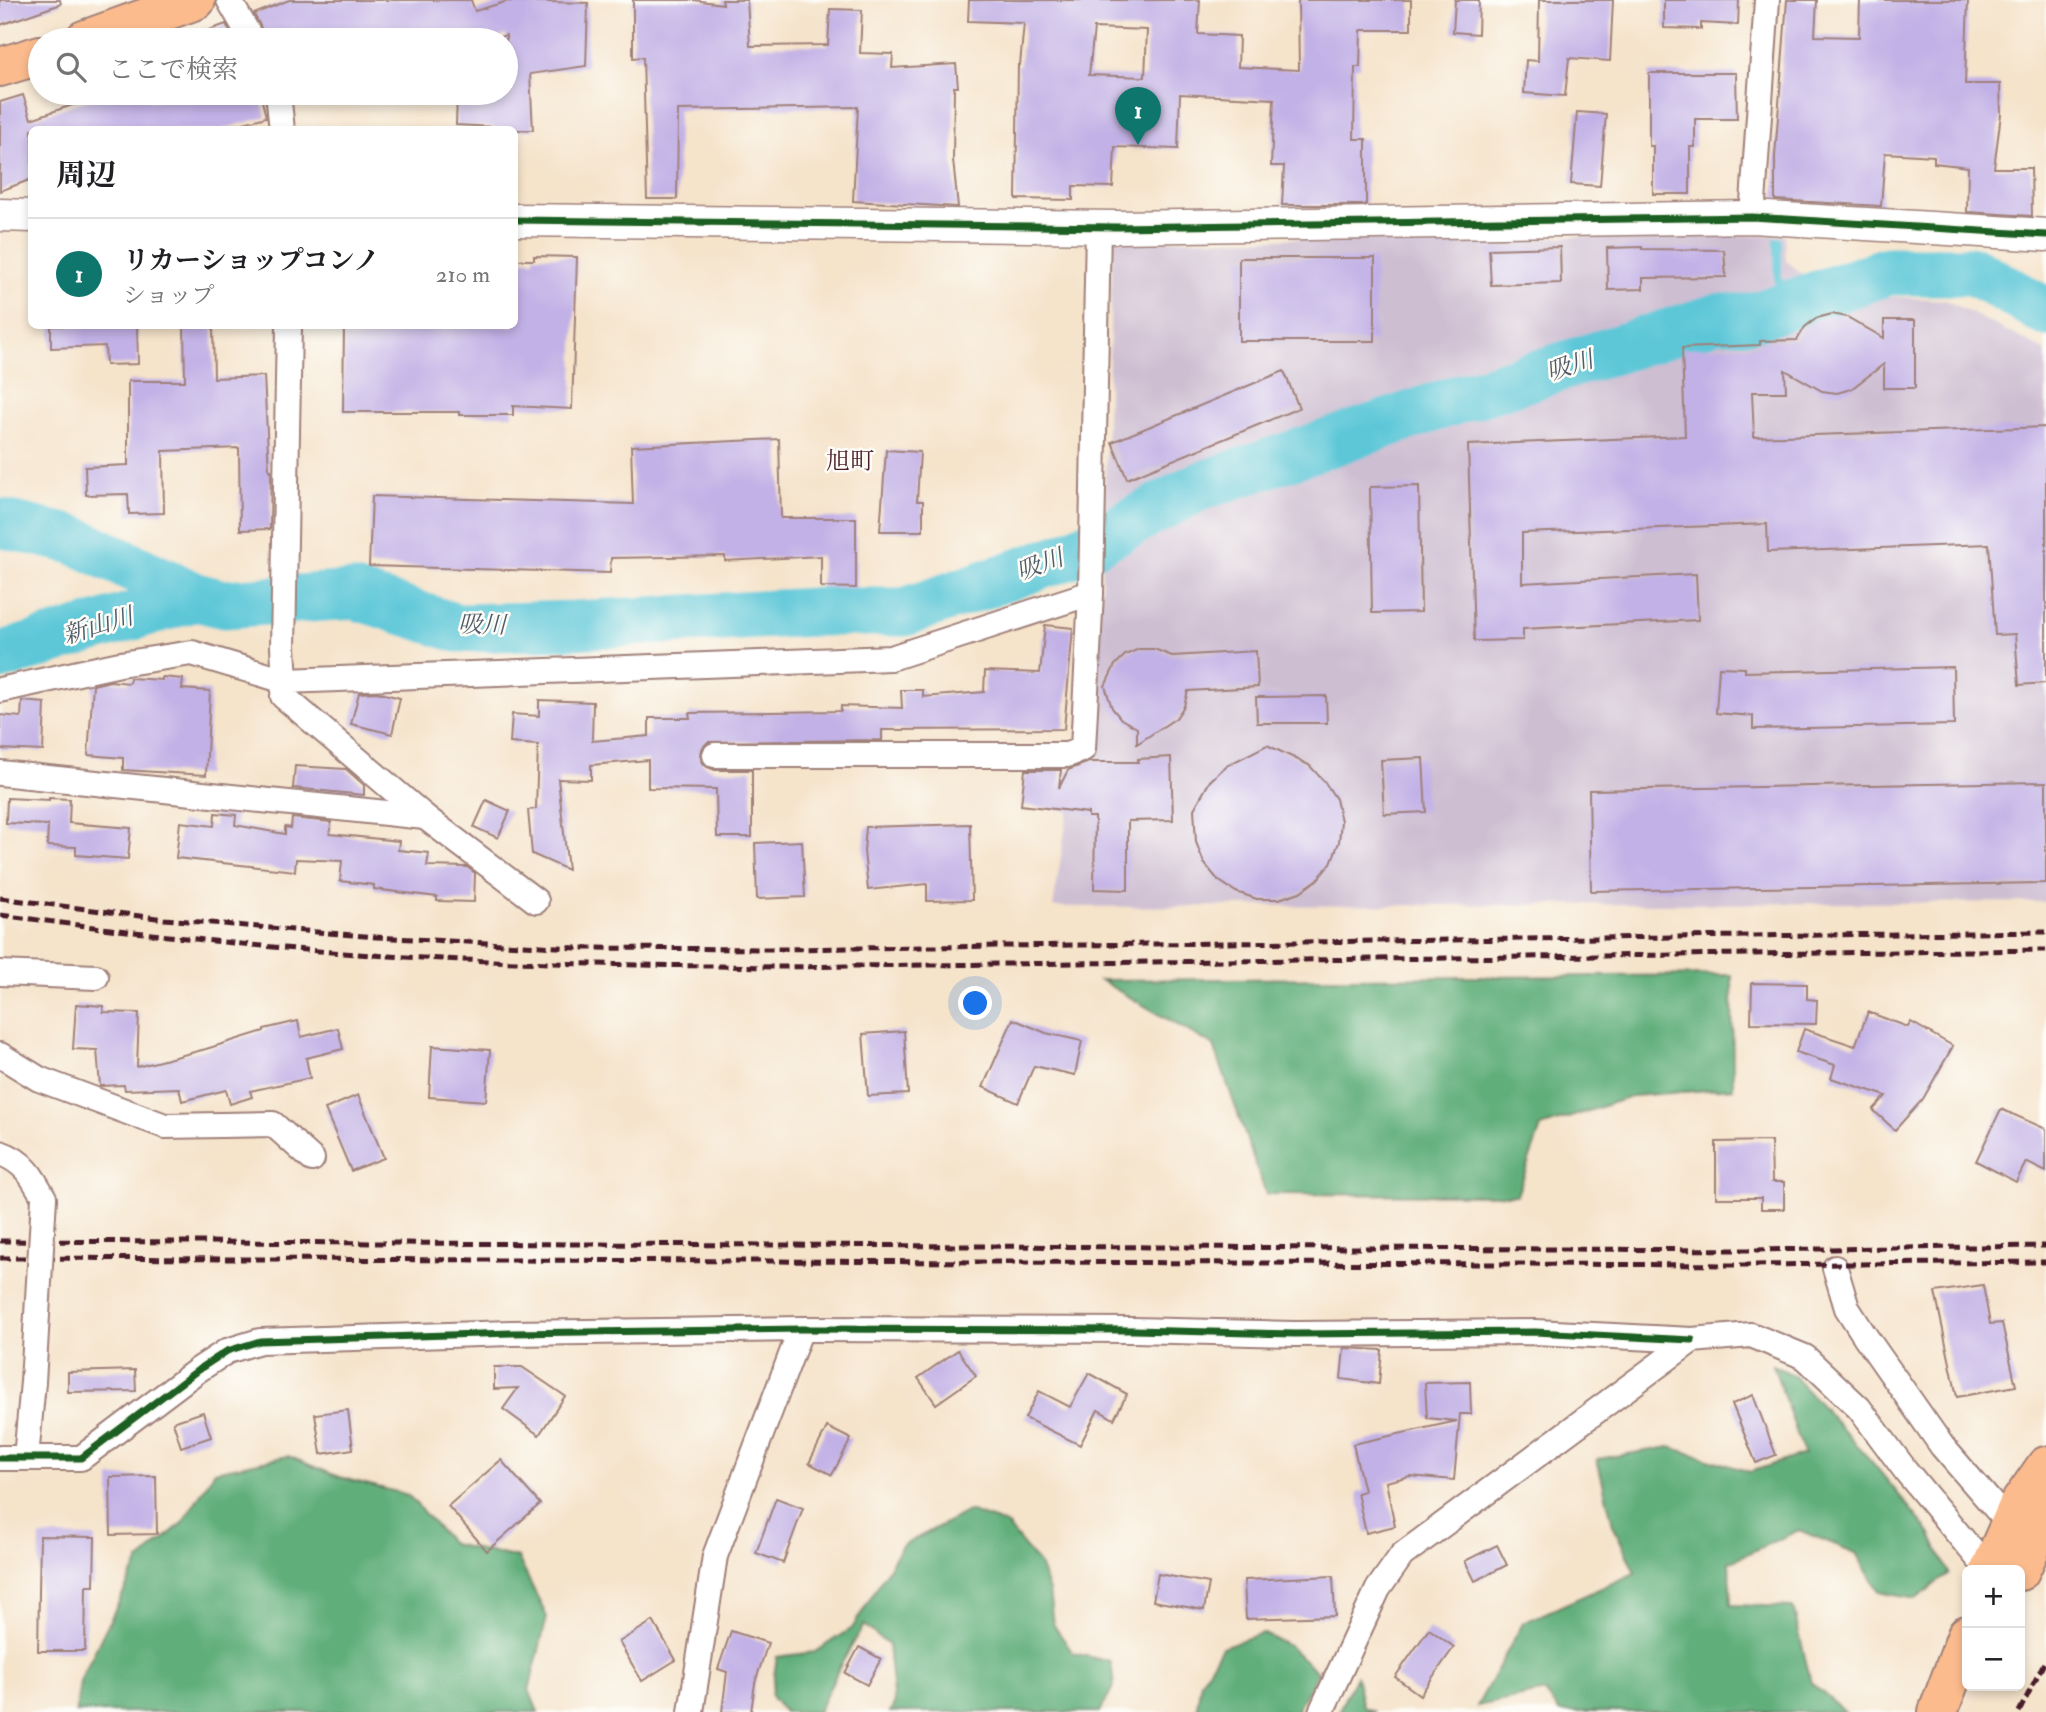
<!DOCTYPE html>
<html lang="ja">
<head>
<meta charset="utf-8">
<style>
	:root { --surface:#fff; --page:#f6f6f6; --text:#202124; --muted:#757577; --line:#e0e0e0; --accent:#0f766e }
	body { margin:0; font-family:"IM FELL Double Pica","Noto Serif JP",serif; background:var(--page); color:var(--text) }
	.controls { position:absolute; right:21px; bottom:21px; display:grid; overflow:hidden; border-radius:10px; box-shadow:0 4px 10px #0003 }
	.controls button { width:63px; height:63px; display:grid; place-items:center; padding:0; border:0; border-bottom:2px solid var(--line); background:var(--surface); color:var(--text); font:35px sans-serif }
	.you { position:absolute; left:976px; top:1004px; width:24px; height:24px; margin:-18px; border:5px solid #fff; border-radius:50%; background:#1a73e8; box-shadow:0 0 0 10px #1a73e833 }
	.badge { display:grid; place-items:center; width:46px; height:46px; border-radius:50%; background:var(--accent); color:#fff; font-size:23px; font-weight:700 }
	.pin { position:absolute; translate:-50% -58px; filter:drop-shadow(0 2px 4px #0008) }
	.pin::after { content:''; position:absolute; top:37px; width:24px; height:21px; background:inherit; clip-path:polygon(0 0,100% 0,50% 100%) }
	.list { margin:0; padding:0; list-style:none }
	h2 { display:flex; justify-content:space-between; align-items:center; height:91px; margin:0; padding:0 28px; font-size:30px }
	h2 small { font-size:23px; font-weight:400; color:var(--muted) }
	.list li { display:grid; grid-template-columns:46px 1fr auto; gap:21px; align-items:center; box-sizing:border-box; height:112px; padding:0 28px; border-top:2px solid var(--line) }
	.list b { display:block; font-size:26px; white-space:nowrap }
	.list p { margin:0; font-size:23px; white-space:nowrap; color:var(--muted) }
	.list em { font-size:23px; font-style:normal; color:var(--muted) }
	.icon { flex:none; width:38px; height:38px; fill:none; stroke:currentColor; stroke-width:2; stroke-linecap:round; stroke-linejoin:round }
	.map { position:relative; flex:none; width:2046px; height:1712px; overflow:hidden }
	.search { position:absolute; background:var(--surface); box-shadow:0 4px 10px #0003; left:28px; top:28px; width:490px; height:77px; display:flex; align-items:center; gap:18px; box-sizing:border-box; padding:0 24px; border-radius:38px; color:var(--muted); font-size:26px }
	.panel { position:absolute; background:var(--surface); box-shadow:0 4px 10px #0003; left:28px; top:126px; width:490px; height:203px; border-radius:10px }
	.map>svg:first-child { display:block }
	.industrial { fill:#cebed2 }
	.forest { fill:#61af7a; stroke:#566752; stroke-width:2 }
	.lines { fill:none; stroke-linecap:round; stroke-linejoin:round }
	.stream { stroke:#5dc7d8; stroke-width:8 }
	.river { stroke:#5dc7d8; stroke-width:49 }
	.building { fill:#c2b1e6; fill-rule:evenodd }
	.minor-casing { stroke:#a0817a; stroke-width:28 }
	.tertiary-casing { stroke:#a0817a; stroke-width:35 }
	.trunk-casing { stroke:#a0817a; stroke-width:42 }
	.minor { stroke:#fff; stroke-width:24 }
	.tertiary { stroke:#fff; stroke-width:32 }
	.trunk { stroke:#fbbb8d; stroke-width:38 }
	.rail { stroke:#4a1f2b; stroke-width:5; stroke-dasharray:10 5; stroke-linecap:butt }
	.minor-bridge-casing { stroke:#a0817a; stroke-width:28; stroke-linecap:butt }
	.minor-bridge { stroke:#fff; stroke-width:24 }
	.cycleway-casing { stroke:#fdfcf7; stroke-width:11 }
	.cycleway { stroke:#1b5e20; stroke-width:7 }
	.labels { text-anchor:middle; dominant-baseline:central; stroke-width:5; stroke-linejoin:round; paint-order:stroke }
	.water-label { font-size:24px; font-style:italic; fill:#515a68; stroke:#fdfcf7 }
	.neighbourhood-label { font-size:24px; fill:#4a1f2b; stroke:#fdfcf7 }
</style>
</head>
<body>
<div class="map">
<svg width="2046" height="1712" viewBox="0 0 2046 1712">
	<rect width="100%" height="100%" fill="#fdfcf7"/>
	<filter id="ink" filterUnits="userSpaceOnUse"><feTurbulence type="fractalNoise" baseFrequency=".0143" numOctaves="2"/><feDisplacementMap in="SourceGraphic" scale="14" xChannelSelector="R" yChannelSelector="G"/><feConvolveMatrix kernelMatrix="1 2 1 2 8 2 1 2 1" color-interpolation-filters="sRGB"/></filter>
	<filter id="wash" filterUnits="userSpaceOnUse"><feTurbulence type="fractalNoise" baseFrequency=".00686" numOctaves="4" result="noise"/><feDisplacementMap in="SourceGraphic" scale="28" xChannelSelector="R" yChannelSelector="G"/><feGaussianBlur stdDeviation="1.57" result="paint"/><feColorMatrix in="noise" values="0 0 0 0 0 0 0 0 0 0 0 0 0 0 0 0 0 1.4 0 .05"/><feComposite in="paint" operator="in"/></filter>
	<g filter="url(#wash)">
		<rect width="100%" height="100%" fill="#f5e3ca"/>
		<polygon class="industrial" points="1785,235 1786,261 1808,278 1866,295 1945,300 2046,351 2046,902 1053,907 1101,604 1113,240"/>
		<g class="forest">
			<polygon points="1732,975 1733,1088 1633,1096 1541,1127 1517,1195 1266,1194 1214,1046 1100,980"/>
			<polygon points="1773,1365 1793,1375 1872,1462 1930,1533 1949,1573 1916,1599 1879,1592 1856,1553 1799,1530 1729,1562 1731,1605 1793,1607 1811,1683 1845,1712 1559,1712 1545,1692 1477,1706 1523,1623 1635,1573 1613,1524 1597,1459 1670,1447 1750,1472 1804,1454"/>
			<polygon points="288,1456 339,1477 408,1495 452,1544 518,1558 547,1617 529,1690 538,1712 76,1712 80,1681 139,1561 183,1522 215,1471"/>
			<polygon points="968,1511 1006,1524 1039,1564 1049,1591 1053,1624 1073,1653 1111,1662 1114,1685 1100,1712 890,1712 894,1705 888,1645 864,1625 840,1666 818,1712 784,1712 771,1696 777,1657 815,1652 853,1627 902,1546"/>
			<polygon points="1262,1633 1289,1646 1318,1673 1295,1712 1196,1712 1201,1681 1222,1647"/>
			<polygon points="1356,1676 1363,1707 1374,1712 1338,1712"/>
		</g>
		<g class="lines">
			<polyline class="stream" points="1778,241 1778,279 1795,303"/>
			<g class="river">
				<polyline points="0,523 74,540 196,597 224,604 354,595 457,628 573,625 814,612 905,612 1070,555 1198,487 1462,398 1716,318 1750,318 1888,271 1974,271 2046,312"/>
				<polyline points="0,656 196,597"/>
			</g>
		</g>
		<g id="blocks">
			<g class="building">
				<polygon points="0,0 60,0 61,4 0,25"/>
				<polygon points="289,0 471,0 475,11 508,1 588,3 586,66 530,74 533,130 494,130 494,127 456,125 457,93 506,93 506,35 489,40 267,40 254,14"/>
				<polygon points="633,0 693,0 723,4 722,0 747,0 750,46 828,45 830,9 862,10 860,53 893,54 892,68 956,64 958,87 954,87 953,160 958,207 853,201 858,107 678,110 677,199 647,199 643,57 633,58"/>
				<path d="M969,0H1200L1198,34L1239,36L1238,67L1299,70L1298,0H1411V30H1361L1360,67H1355L1354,139H1366V205H1282L1284,166H1271L1274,99L1180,94L1178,149L1115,147L1113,187L1073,186V200L1016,199L1018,65H1020L1024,23L968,21ZM1094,28L1147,30L1145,77L1089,75Z"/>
				<polygon points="1455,0 1479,0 1478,34 1453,32"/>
				<polygon points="1539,0 1613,0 1610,61 1569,58 1565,96 1524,93 1526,60 1538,61"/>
				<polygon points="1664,0 1739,0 1738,25 1701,23 1701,29 1664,28"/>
				<polygon points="1787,0 1817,0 1815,36 1859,37 1860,0 1968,0 1965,84 2000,84 2001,114 1994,168 2031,168 2032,216 1967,212 1968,167 1934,163 1934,156 1885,153 1881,206 1775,200 1775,156"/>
				<polygon points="226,24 235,40 191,40 190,37"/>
				<polygon points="1649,73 1736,73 1737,119 1695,119 1695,147 1690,147 1690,194 1653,194 1653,146 1649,146"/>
				<polygon points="108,93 147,93 150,101 184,93 260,93 266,117 218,130 32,130 32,179 0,191 0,102 23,95 31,119"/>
				<polygon points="1577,112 1606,114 1600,186 1571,184"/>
				<polygon points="1560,247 1561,283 1491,285 1489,249"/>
				<polygon points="1642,247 1642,249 1724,250 1726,277 1643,278 1643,289 1608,290 1607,248"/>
				<polygon points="534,256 577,257 572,409 513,406 513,415 459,415 459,412 343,412 344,326 514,326 514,260 534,260"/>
				<rect x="1239" y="258" width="136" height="83"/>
				<polygon points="1832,314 1847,317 1884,338 1884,320 1915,320 1915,388 1884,388 1884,364 1851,389 1837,393 1822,391 1785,370 1786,392 1752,392 1754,437 2046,427 2046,683 2019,685 2015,634 1995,635 1989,544 1768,552 1767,524 1522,533 1522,583 1696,574 1698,620 1523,629 1523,640 1474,641 1468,445 1685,436 1682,348 1760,345 1760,341 1797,340 1805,327 1817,318"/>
				<polygon points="51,326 137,326 138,364 106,365 105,346 51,348"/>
				<polygon points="184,326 213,326 214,378 264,376 269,470 271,470 270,529 240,530 239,448 163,451 164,513 129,514 128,494 86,495 85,467 128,465 128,381 185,381"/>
				<polygon points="1284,371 1299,408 1127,479 1112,442"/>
				<polygon points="779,439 781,518 856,518 856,588 821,587 821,556 725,561 725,556 611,558 610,573 369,566 372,496 633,504 631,446"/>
				<polygon points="886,450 920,452 917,501 923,501 923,531 880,531"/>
				<polygon points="1419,486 1421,612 1372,613 1370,487"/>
				<polygon points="1045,625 1073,628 1064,729 882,730 882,740 708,742 703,747 700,754 702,762 707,767 715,770 752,770 752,837 717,837 716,789 648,788 648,760 591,765 591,780 558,779 568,870 532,854 528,810 536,809 538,745 510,743 512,714 539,716 539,700 593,702 592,741 649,736 649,718 690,718 689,713 841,711 841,706 902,708 901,690 923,690 923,697 984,692 985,671 1040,673"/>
				<polygon points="1139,649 1154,649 1172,656 1256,651 1258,687 1188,691 1184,706 1176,718 1137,744 1137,728 1121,719 1112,708 1105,686 1115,665 1125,655"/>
				<polygon points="1719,667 1745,668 1745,672 1953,667 1954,725 1753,729 1753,716 1716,713"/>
				<polygon points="162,677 183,679 182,689 210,691 206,775 123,770 123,758 88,755 93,685 110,681 129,683 130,678 162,680"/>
				<polygon points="377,692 400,698 392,734 351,724 359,693"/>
				<polygon points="1326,696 1327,723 1257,723 1256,697"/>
				<polygon points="22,701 45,703 43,751 0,749 0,715 21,717"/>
				<polygon points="1267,745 1309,765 1324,781 1336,799 1341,821 1339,842 1331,863 1317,880 1300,892 1279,899 1257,899 1236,892 1218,880 1204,863 1196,842 1194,809 1210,781 1226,766"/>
				<polygon points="1171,757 1173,820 1128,821 1128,890 1094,889 1095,817 1088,817 1088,813 1021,805 1025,770 1061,770 1059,788 1068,770 1089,762 1138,762 1138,759"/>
				<polygon points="1423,758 1426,812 1384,814 1381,760"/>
				<polygon points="295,766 346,769 364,785 364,795 293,788"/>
				<polygon points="2046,782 2046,883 1591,891 1589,790"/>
				<polygon points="7,798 49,800 49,798 70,799 69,823 131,828 128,859 76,855 76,847 47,846 48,825 6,823"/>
				<polygon points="486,800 510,811 498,838 474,827"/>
				<polygon points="215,813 236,815 235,825 285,834 285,827 291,828 292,818 331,822 330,834 399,841 398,850 429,853 427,866 467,867 475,873 474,902 437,901 437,897 374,889 374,885 340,881 342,861 296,859 295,871 176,858 180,822 214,826"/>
				<polygon points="970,824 972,900 927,901 927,884 868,890 864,851 866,827"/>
				<polygon points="802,841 805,897 757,899 755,843"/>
				<polygon points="1752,983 1807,984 1807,999 1817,1000 1816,1024 1751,1023"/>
				<polygon points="76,1004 103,1006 103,1012 139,1013 137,1067 206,1049 264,1031 264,1029 298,1021 301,1037 338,1028 343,1049 306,1058 310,1078 250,1091 252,1097 230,1104 226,1090 182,1101 179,1088 125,1090 124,1085 100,1086 97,1050 73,1049"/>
				<polygon points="1868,1012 1908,1027 1911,1022 1953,1046 1923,1099 1895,1130 1873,1110 1886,1096 1831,1078 1835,1065 1796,1052 1804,1029 1855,1046"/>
				<polygon points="1013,1019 1046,1033 1082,1041 1075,1075 1034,1066 1018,1103 983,1087"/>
				<polygon points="904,1031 908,1094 868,1096 863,1034"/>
				<polygon points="432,1046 490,1050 486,1101 429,1097"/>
				<polygon points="358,1095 384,1158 351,1171 325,1109"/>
				<polygon points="2001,1109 2046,1129 2046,1172 2026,1162 2016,1182 1976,1161"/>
				<polygon points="1771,1141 1772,1182 1784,1182 1784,1209 1761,1209 1761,1198 1716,1198 1716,1142"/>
				<polygon points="1983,1285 1990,1324 2002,1323 2016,1386 1957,1397 1935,1292"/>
				<polygon points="1344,1348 1382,1350 1379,1384 1341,1379"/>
				<polygon points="958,1350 976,1376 936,1404 918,1378"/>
				<polygon points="494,1367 522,1367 565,1396 539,1435 503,1409 518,1388 494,1389"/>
				<polygon points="135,1370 136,1391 68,1392 68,1372"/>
				<polygon points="1089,1373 1127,1394 1114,1419 1098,1410 1080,1445 1025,1418 1039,1391 1070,1407"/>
				<polygon points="1470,1382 1471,1414 1460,1414 1454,1480 1410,1476 1386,1482 1395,1526 1366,1533 1357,1493 1364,1491 1353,1444 1457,1421 1427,1418 1425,1383"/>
				<polygon points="1753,1395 1776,1455 1756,1463 1732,1404"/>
				<polygon points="348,1410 353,1449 321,1454 315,1414"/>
				<polygon points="203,1412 211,1437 181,1447 173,1422"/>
				<polygon points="827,1427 851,1439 832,1475 809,1463"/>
				<polygon points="501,1460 540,1504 487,1551 448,1506"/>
				<polygon points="156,1476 157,1534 111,1535 110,1477"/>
				<polygon points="776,1498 803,1508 783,1563 756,1553"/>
				<polygon points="40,1536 95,1537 94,1586 86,1586 85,1651 38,1651"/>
				<polygon points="1497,1545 1507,1565 1475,1581 1465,1561"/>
				<polygon points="1158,1574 1209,1583 1204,1610 1153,1601"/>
				<polygon points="1333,1576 1335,1616 1246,1619 1244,1580"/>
				<polygon points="653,1621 676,1660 642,1681 619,1642"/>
				<polygon points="1429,1629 1454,1647 1420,1695 1395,1677"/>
				<polygon points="731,1631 768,1643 755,1683 751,1712 722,1712 727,1672 718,1669"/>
				<polygon points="859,1647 881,1659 867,1685 845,1673"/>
			</g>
		</g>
	</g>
	<g filter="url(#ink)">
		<use href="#blocks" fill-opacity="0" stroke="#a0817a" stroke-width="2"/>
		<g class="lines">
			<defs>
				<g id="minor">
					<polyline points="229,0 252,40"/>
					<polyline points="278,93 282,130"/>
					<polyline points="1752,217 1767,0"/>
					<polyline points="0,690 120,664 192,653 285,681 283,647 289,326"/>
					<polyline points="715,755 1067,755 1083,749 1091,593"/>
					<polyline points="0,773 425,817"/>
					<polyline points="536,901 425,817 283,696 285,681 891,658 1091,593 1098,227"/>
					<polyline points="0,973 96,977"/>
					<polyline points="0,1055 39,1079 165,1126 273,1124 312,1159"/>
					<path d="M0,1153C24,1161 33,1177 44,1198"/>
					<polyline points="1835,1268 1847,1308 1865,1336 1942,1446 2017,1533"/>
					<polyline points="0,1458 81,1458 198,1370 227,1351 260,1341 511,1333 801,1329 1134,1330 1295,1334 1535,1332 1692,1340"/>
					<polyline points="26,1458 33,1382"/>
					<polyline points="691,1712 715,1556 801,1329"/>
					<polyline points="1321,1712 1378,1589 1402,1555 1692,1340 1751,1335 1805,1357 1859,1408 1906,1471 1978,1558 1992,1570"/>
				</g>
				<g id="tertiary">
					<polyline points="0,215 32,216"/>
					<polyline points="514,220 1117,227 1752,217 2046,235"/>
				</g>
				<g id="trunk">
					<polyline points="84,40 196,0"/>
					<polyline points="0,67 40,55"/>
					<polyline points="1990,1570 2018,1506 2046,1466"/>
					<polyline points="2020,1571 2046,1515"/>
					<polyline points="1938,1712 1967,1635"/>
				</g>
			</defs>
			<use href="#minor" class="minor-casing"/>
			<use href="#tertiary" class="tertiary-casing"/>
			<use href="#trunk" class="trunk-casing"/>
			<use href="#minor" class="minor"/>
			<use href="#tertiary" class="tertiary"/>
			<use href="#trunk" class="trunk"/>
			<g class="rail">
				<polyline points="0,898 164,919 376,937 577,948 781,949 2046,932"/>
				<path d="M0,915C124,931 248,947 373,955C508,964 644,965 780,967L2046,950"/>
				<polyline points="0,1241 1749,1250 2046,1246"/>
				<polyline points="0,1258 1751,1265 2046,1262"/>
				<polyline points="2019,1712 2046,1659"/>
			</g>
			<defs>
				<polyline id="minor-bridge" points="33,1382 44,1198"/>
			</defs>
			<use href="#minor-bridge" class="minor-bridge-casing"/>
			<use href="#minor-bridge" class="minor-bridge"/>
			<defs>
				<g id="cycleway">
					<polyline points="514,220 1117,227 1752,217 2046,235"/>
					<polyline points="0,1458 81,1458 198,1370 227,1351 260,1341 511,1333 801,1329 1134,1330 1295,1334 1535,1332 1692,1340"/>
				</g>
			</defs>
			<use href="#cycleway" class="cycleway-casing"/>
			<use href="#cycleway" class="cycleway"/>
		</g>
	</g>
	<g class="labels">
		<g class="water-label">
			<text transform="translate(1570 366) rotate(-18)">吸川</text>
			<text transform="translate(1040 565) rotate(-20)">吸川</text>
			<text transform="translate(482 625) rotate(1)">吸川</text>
			<text transform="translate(98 626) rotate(-17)">新山川</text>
		</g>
		<g class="neighbourhood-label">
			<text x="850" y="461">旭町</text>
		</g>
	</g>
</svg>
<div class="controls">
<button>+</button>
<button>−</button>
</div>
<div class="you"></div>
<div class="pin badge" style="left:1138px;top:145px">1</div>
<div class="search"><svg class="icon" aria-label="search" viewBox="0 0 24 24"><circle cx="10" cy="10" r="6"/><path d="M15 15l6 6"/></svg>ここで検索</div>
<section class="panel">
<h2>周辺<small></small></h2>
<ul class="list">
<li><span class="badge">1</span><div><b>リカーショップコンノ</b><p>ショップ</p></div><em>210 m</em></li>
</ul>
</section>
</div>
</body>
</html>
